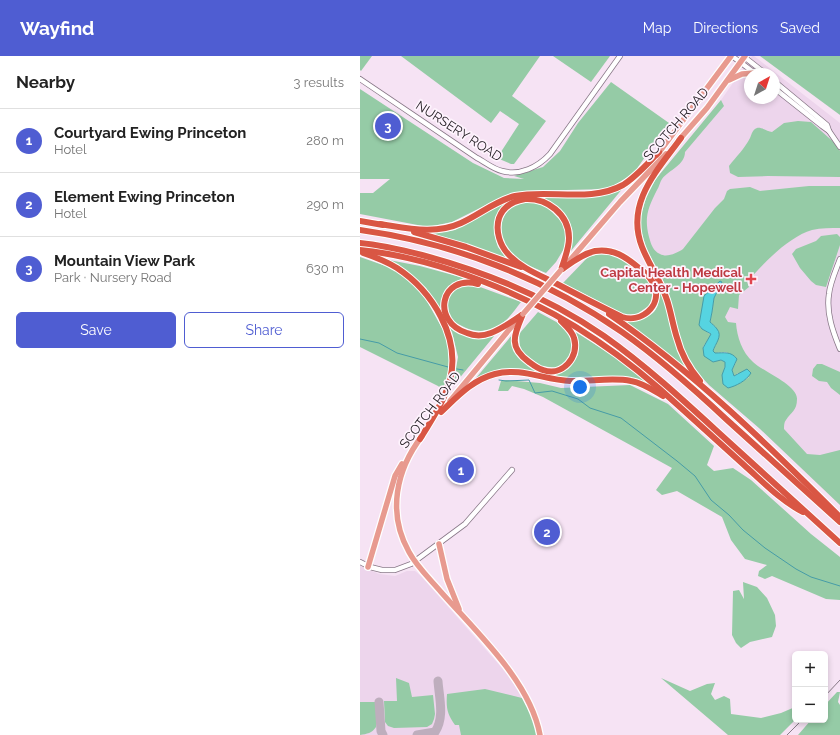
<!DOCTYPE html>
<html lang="en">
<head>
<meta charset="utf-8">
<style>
	:root { --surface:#fff; --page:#f6f6f6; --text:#222; --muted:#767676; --line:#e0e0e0; --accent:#4f5dd2 }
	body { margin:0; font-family:Raleway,sans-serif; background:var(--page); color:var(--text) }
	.controls { position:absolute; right:12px; bottom:12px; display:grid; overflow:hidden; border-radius:6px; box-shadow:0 2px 6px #0003 }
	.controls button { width:36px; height:36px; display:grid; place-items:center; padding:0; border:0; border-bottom:1px solid var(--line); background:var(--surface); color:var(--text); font:20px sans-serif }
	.compass { position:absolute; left:384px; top:12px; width:36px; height:36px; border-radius:50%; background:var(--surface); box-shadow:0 2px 6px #0003; rotate:39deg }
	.you { position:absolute; left:220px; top:331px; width:14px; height:14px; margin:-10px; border:3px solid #fff; border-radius:50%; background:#1a73e8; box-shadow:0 0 0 6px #1a73e833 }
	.badge { display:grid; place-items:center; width:26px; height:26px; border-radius:50%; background:var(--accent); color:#fff; font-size:13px; font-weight:700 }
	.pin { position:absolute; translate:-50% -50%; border:2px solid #fff; box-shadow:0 1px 4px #0006 }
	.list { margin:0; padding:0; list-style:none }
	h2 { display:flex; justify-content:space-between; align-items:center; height:52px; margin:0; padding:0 16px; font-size:17px }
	h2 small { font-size:13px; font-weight:400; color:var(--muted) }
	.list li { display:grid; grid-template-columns:26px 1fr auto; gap:12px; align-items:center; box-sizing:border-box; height:64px; padding:0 16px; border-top:1px solid var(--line) }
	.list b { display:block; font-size:15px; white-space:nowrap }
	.list p { margin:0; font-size:13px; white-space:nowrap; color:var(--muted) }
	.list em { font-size:13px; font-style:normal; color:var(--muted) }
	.actions { display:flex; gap:8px; padding:12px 16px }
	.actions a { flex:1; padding:9px 0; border:1px solid var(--accent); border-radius:6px; text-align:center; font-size:14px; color:var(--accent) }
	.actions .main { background:var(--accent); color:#fff }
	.map { position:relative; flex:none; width:480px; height:679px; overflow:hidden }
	header { display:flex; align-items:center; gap:24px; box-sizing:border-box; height:56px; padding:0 20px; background:var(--accent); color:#fff }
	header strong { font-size:19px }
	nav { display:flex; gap:22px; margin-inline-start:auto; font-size:14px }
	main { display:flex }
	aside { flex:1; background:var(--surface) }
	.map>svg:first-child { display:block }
	.built { fill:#edd5ec; fill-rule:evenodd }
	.green { fill:#95cba6; fill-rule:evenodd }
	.water { fill:#56d4e1; stroke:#469ca7 }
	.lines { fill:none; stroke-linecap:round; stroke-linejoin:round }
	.stream { stroke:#469ca7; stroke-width:1 }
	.taxiway { stroke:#beaebd; stroke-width:9 }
	.minor-casing { stroke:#897888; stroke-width:6 }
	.major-casing { stroke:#fff; stroke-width:8 }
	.highway-casing { stroke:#fff; stroke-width:8 }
	.minor { stroke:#fff; stroke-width:4.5 }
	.major { stroke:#e89a8f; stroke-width:5.5 }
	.highway { stroke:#d95644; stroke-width:6 }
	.rail { stroke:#877a86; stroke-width:1 }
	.major-bridge-casing { stroke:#fff; stroke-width:8; stroke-linecap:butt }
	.major-bridge { stroke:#e89a8f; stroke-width:5.5 }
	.health-dot { fill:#e0444e; stroke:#fef3fd; stroke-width:1.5 }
	.labels { text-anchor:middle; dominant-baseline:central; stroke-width:3.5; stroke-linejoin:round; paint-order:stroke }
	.street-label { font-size:13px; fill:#1f191f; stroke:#fef3fd }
	.health-label { font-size:13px; font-weight:bold; fill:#be3a42; stroke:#fef3fd; text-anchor:end }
</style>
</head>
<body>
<header>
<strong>Wayfind</strong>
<nav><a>Map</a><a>Directions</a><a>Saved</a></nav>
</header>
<main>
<aside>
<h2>Nearby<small>3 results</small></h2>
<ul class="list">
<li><span class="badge">1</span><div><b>Courtyard Ewing Princeton</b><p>Hotel</p></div><em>280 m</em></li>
<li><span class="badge">2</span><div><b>Element Ewing Princeton</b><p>Hotel</p></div><em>290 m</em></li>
<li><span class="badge">3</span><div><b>Mountain View Park</b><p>Park · Nursery Road</p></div><em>630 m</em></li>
</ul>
<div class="actions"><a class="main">Save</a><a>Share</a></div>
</aside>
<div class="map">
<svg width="480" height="679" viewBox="0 0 480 679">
	<rect width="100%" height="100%" fill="#f6e3f4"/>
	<g class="built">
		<path d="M392,0H394L480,67V449L399,372L349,329L335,314L323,292L308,234L286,192L281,159L295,124L361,44ZM390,18H414V42H390Z"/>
		<polygon points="0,510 19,518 35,520 47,515 55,515 61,520 142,612 159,635 168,652 174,665 177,679 0,679"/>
	</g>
	<g class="green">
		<polygon points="0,0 12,0 1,15 0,14"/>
		<polygon points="41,0 180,0 152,40 186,65 154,108 151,108 137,102 159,68 140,55 131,67"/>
		<polygon points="193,0 250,0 231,26"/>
		<polygon points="400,0 480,0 480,59"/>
		<polygon points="251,26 309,67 278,111 276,116 248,133 165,135 138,143 92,166 68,171 0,158 0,137 13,137 30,123 0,123 0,33 113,107 144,122 164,123 154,120 183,111 200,95 218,67"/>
		<path d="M361,44L364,50L325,96C325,109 309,114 302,123C300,126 299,131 297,134C288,152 284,161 289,181C291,188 293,195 300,198C307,202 317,197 323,193L355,152L364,143L367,135L370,133L390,131L400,135L449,130H480V172C471,172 461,172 452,174C428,181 403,208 387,226L389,231L379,239L378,253L370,251L365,261L368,266L376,267C377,281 382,296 393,306C402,315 438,329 437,343C437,355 431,356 426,364C424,366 424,370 424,373L447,398L460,399L480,394V449L399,372L349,329L335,314L323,292L308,234L286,192L281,174V159L286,142L295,124ZM362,225L354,242L352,256L350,266C352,268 355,270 357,273C362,280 355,288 353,295L355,297L366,296L375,301L376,306L372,314L374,320L378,317L389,321L380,327L364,313L366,308C363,302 358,305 353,306L343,291L351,279L340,271L345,242Z"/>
		<path d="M438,65L451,66L477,89L480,95V121L408,120L378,121L370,117L369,110C376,101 385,92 390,82C392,78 392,74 397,72C402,71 408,76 412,76L424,67Z"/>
		<path d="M263,132L210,196C211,189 214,179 212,173C207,156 191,147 176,140C205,140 235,144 263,132Z"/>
		<polygon points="154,143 143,152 136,160 134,177 138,191 150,203 72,178 95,174 140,149"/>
		<path d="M161,146L174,147L186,150L202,166L207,180L205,191L196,206L186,217C175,212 162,208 153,200C140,188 136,165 150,153C152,150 157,148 161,146Z"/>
		<polygon points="477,178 480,181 480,189 466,231 456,229 451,225 440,212 432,198 436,193 456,185 461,180"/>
		<polygon points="239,198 254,199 268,207 290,225 293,235 290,249 277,258 265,259 203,227 228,201"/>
		<polygon points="0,201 37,214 63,238 88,283 91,311 84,335 78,330 0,291"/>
		<polygon points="29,204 60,210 104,222 92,227 81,244 83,258 66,232"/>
		<path d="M112,228L161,246C156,252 151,260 145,265C131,277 115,278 100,269C96,267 90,264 88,259C83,248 91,233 103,229C106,229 109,229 112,228Z"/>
		<path d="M299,235L306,248L317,293L328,313L262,264C275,264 294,264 298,248C299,244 298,239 299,235Z"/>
		<polygon points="178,256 200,268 211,280 212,294 208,304 197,312 181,310 166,299 160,292 159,278"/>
		<path d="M86,266C104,280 111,286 135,279L93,330L98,301L92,276Z"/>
		<polygon points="214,275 258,303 291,329 266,321 207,322 193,319 208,313 218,299 219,287"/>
		<polygon points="152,279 155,296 165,307 182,317 167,314 143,313 116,322"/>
		<polygon points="457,308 462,308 480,316 480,339 471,332 467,326 459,325 452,320 453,313"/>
		<polygon points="146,324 180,327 201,332 270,329 308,348 354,390 347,409 354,415 373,412 391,424 451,478 480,501 480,544 466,543 412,520 405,523 398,520 399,515 407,509 385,503 371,484 362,461 317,435 302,439 296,434 312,412 183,341 164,333 152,330 148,335 138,335 141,325"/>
		<polygon points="383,526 397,531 407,542 415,559 416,570 412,581 390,586 381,592 376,587 372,579 373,535 379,534 384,543"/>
		<polygon points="36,622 49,627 52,641 73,639 75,658 74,663 72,668 67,671 34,672 28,670 25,666 24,645 37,645"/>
		<polygon points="301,622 330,635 347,628 355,627 351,638 355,644 364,640 370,643 371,658 401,662 421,657 435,651 435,664 420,679 368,679"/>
		<path d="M125,633L162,642L174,665L177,679H101L99,669H95C87,658 86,652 87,638Z"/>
		<polygon points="477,636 480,636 478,646 480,649 480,679 438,679 451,664 465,664 465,649"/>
		<path d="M0,646H16V671C12,677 7,678 0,679Z"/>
	</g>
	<path class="water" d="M360,225L362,226L354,242L352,256L350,266C352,268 355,270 357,273C363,280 355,288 353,295L355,297C364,297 371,295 377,303L372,314L374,320L387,313L391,317C386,325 376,330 368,332L363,328L362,319L365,311V306L361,304L353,306L344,300L343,292L351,278L342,273L339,269L344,240Z"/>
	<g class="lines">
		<g class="stream">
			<polyline points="0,283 19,287 37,297 88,311"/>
			<polyline points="97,313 103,314"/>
			<polyline points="139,324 146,325 169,324 175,337 192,335 218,343 230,352 261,362 317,405 335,420 351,444 369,459 383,474 405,492 436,513 451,521 480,530"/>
		</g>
		<g class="taxiway">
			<polyline points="19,646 21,675 23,679"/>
			<path d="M57,679L75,676C85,661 79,641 78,625"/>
		</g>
		<defs>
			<g id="minor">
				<polyline points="372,0 396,18"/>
				<polyline points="383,0 406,18"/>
				<path d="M0,23L117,102C125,106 133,113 142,115C160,120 178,111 190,98L260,0"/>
				<polyline points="414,25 467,69 469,75 480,91"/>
				<polyline points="414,32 462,70 469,75"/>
				<path d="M480,203C476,214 470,227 469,238C466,257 473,276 480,293"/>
				<polyline points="0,506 10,511 22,514 35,514 51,508 105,468 152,414"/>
			</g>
			<g id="major">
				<polyline points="369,24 382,18 395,17"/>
				<polyline points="319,84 347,52 385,0"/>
				<polyline points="297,99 371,0"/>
				<polyline points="205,210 260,146 306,98"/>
				<polyline points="90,345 158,263"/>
				<path d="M62,380C36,414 27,457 49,496C57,511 70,523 81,536C116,576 170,625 180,679"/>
				<polyline points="79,488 87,523 99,553"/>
				<polyline points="8,511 35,420 42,408"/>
			</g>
			<g id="highway">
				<path d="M321,82C297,115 265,147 282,191C289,209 301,225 307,244C311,256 313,270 317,282C321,298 329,312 340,325"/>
				<path d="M165,143C187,142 209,158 209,182C209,193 204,204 201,214C211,207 222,198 235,195C253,192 266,201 279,212C286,217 292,223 295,231C301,251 281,267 262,261C241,251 220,240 199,229C182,220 162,213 149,199C140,190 135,175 139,162C143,151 153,145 165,143Z"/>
				<polyline points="0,165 23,169"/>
				<path d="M20,168C47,172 75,179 101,167C119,159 135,145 155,140C190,133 230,147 263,129C276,121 287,108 299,96"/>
				<path d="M0,174C94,187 184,222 262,276C299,302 333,332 366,363C404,397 442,432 480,466"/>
				<polyline points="54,176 106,191 161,211"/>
				<path d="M0,187C21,189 42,194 62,199C126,216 189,242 244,280C285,309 322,343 359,377C400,414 440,451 480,487"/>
				<path d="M0,194C78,202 172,240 236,284C266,304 294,327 321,352C342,371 363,390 384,409C402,425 421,445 443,456"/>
				<path d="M3,197C15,201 27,206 37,212C72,235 101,281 90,324C86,342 70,367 60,383"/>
				<path d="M118,228C80,218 71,266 107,277C114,280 123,280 131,277C142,273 153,265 163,258"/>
				<path d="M163,258C154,279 148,291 169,306C173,309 178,313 183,314C202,321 220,301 214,282C212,275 206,270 201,265"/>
				<path d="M249,258C334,316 408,389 480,461"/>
				<path d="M81,356C97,341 112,324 135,318C161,311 184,324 210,325C230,326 251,321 271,325C283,327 293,334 303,340"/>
			</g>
		</defs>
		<use href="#minor" class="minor-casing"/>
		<use href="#major" class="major-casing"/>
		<use href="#highway" class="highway-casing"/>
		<use href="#minor" class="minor"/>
		<use href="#major" class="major"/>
		<use href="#highway" class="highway"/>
		<g class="rail">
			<polyline points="465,640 480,624"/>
			<polyline points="427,679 442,664"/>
		</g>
		<defs>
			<polyline id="major-bridge" points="163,258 201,214"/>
		</defs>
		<use href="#major-bridge" class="major-bridge-casing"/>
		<use href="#major-bridge" class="major-bridge"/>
	</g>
	<path class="health-dot" d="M389 217h4v4h4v4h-4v4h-4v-4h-4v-4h4z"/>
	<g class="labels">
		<g class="street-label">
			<text transform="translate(316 68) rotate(-49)">SCOTCH ROAD</text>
			<text transform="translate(99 75) rotate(33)">NURSERY ROAD</text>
			<text transform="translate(70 354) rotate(-53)">SCOTCH ROAD</text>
		</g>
		<g class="health-label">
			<text x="382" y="216">Capital Health Medical<tspan x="382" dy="15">Center - Hopewell</tspan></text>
		</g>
	</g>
</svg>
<div class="controls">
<button>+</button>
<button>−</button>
</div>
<svg class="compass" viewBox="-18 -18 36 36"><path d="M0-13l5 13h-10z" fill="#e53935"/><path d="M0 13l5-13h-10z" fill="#767676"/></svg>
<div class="you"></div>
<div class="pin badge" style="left:101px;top:414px">1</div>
<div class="pin badge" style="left:187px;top:476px">2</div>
<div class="pin badge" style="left:28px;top:70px">3</div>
</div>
</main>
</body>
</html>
